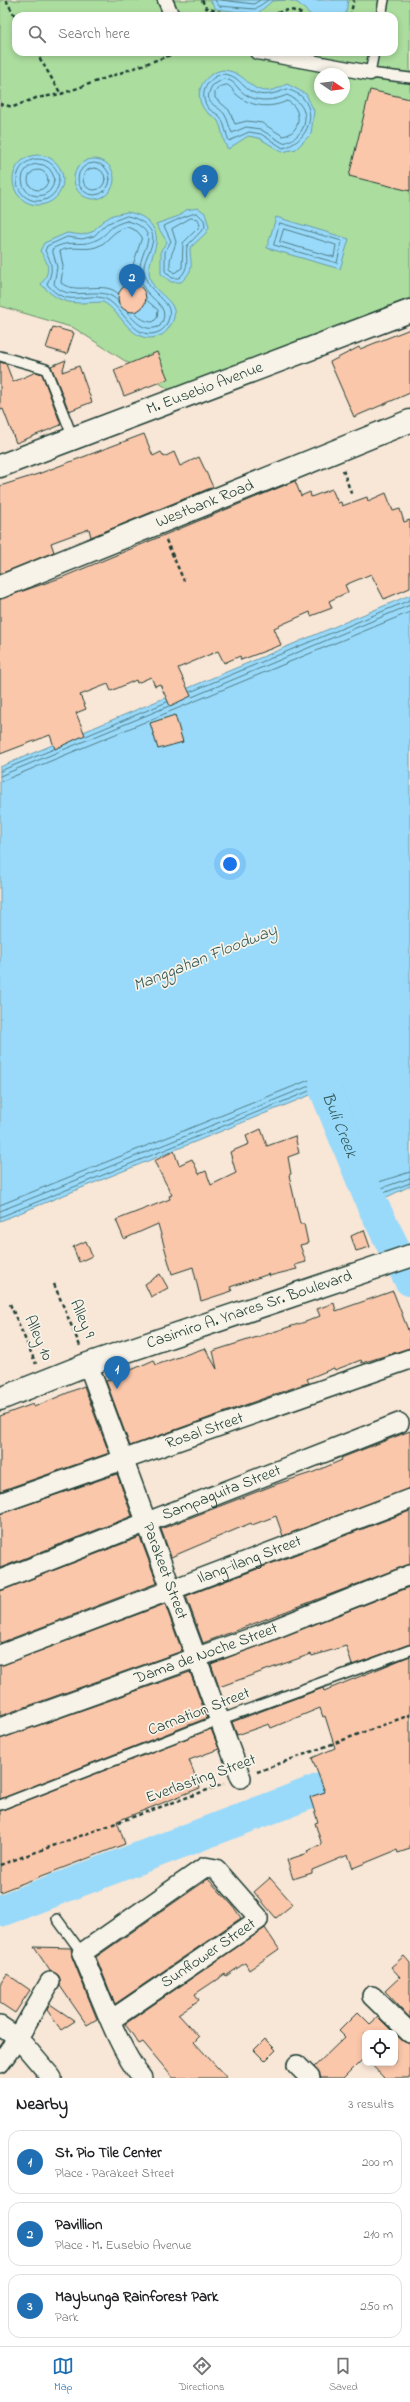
<!DOCTYPE html>
<html lang="en">
<head>
<meta charset="utf-8">
<style>
	:root { --surface:#fff; --page:#f2f2f2; --text:#202124; --muted:#757577; --line:#e0e0e0; --accent:#1f6fb2 }
	body { margin:0; font-family:"Indie Flower",sans-serif; background:var(--page); color:var(--text) }
	.controls { position:absolute; right:12px; bottom:12px; display:grid; overflow:hidden; border-radius:8px; box-shadow:0 2px 6px #0003 }
	.controls button { width:36px; height:36px; display:grid; place-items:center; padding:0; border:0; border-bottom:1px solid var(--line); background:var(--surface); color:var(--text); font:20px sans-serif }
	.compass { position:absolute; left:314px; top:68px; width:36px; height:36px; border-radius:50%; background:var(--surface); box-shadow:0 2px 6px #0003; rotate:103deg }
	.you { position:absolute; left:230px; top:864px; width:14px; height:14px; margin:-10px; border:3px solid #fff; border-radius:50%; background:#1a73e8; box-shadow:0 0 0 6px #1a73e833 }
	.badge { display:grid; place-items:center; width:26px; height:26px; border-radius:50%; background:var(--accent); color:#fff; font-size:13px; font-weight:700 }
	.pin { position:absolute; translate:-50% -33px; filter:drop-shadow(0 1px 2px #0008) }
	.pin::after { content:''; position:absolute; top:21px; width:14px; height:12px; background:inherit; clip-path:polygon(0 0,100% 0,50% 100%) }
	.list { margin:0; padding:0; list-style:none }
	h2 { display:flex; justify-content:space-between; align-items:center; height:52px; margin:0; padding:0 16px; font-size:17px }
	h2 small { font-size:13px; font-weight:400; color:var(--muted) }
	.list li { display:grid; grid-template-columns:26px 1fr auto; gap:12px; align-items:center; box-sizing:border-box; height:64px; margin:0 8px 8px; padding:0 8px; border:1px solid var(--line); border-radius:12px }
	.list b { display:block; font-size:15px; white-space:nowrap }
	.list p { margin:0; font-size:13px; white-space:nowrap; color:var(--muted) }
	.list em { font-size:13px; font-style:normal; color:var(--muted) }
	.icon { flex:none; width:22px; height:22px; fill:none; stroke:currentColor; stroke-width:2; stroke-linecap:round; stroke-linejoin:round }
	.map { position:relative; flex:none; width:410px; height:2078px; overflow:hidden }
	.search { position:absolute; background:var(--surface); box-shadow:0 2px 6px #0003; left:12px; right:12px; top:12px; height:44px; display:flex; align-items:center; gap:10px; box-sizing:border-box; padding:0 14px; border-radius:12px; color:var(--muted); font-size:15px }
	.sheet { height:268px; background:var(--surface) }
	nav { display:flex; justify-content:space-around; align-items:center; box-sizing:border-box; height:56px; border-top:1px solid var(--line); background:var(--surface); font-size:11px; color:var(--muted) }
	nav a { display:grid; justify-items:center; gap:2px }
	nav .on { color:var(--accent) }
	.map>svg:first-child { display:block }
	.green { fill:#abdd9e; stroke:#658d69; fill-rule:evenodd }
	.water { fill:#99dafb; stroke:#689bab }
	.lines { fill:none; stroke-linecap:round; stroke-linejoin:round }
	.shore { stroke:#507c84; stroke-width:1 }
	.river { stroke:#99dafb; stroke-width:32 }
	.building { fill:#fbc7ab; stroke:#1f3d34 }
	.service-casing { stroke:#1f3d34; stroke-width:12 }
	.pedestrian-casing { stroke:#1f3d34; stroke-width:17 }
	.minor-casing { stroke:#1f3d34; stroke-width:22 }
	.tertiary-casing { stroke:#1f3d34; stroke-width:25 }
	.secondary-casing { stroke:#1f3d34; stroke-width:25 }
	.path { stroke:#1f3d34; stroke-width:2.5; stroke-dasharray:4 3; stroke-linecap:butt }
	.service { stroke:#f7f3e8; stroke-width:9 }
	.pedestrian { stroke:#f7f3e8; stroke-width:14 }
	.minor { stroke:#f7f3e8; stroke-width:19 }
	.tertiary { stroke:#f7f3e8; stroke-width:22 }
	.secondary { stroke:#f7f3e8; stroke-width:22 }
	.labels { text-anchor:middle; dominant-baseline:central; stroke-width:3.5; stroke-linejoin:round; paint-order:stroke }
	.street-label { font-size:16px; fill:#1f3d34; stroke:#f7f3e8 }
	.water-label { font-size:17px; font-style:italic; fill:#375c5c; stroke:#f7f3e8 }
</style>
</head>
<body>
<div class="map">
<svg width="410" height="2078" viewBox="0 0 410 2078">
	<rect width="100%" height="100%" fill="#f8e6d6"/>
	<filter id="ink" filterUnits="userSpaceOnUse"><feTurbulence type="fractalNoise" baseFrequency=".025" numOctaves="2"/><feDisplacementMap in="SourceGraphic" scale="8" xChannelSelector="R" yChannelSelector="G"/><feConvolveMatrix kernelMatrix="1 2 1 2 8 2 1 2 1" color-interpolation-filters="sRGB"/></filter>
	<g filter="url(#ink)">
		<path class="green" d="M0,0H410V298L170,390L74,328L0,306ZM16,16H394V52H16ZM320,74H344V98H320Z"/>
		<g class="water">
			<polygon points="210,0 285,0 272,1 257,14 216,9"/>
			<polygon points="288,0 348,0 346,13 343,16 312,16 298,3"/>
			<path d="M223,70C253,72 249,105 287,84L306,94L314,111L311,134L296,149L282,152L259,138L248,136L228,149C222,141 223,130 218,121C215,116 207,114 204,109C192,92 205,73 223,70Z"/>
			<circle cx="38" cy="180" r="25"/>
			<circle cx="94" cy="179" r="20"/>
			<path d="M198,208L205,213L209,227L206,233L190,248C190,265 196,268 181,282H171L161,274V250L167,242L156,224L179,216L186,210Z"/>
			<path d="M127,212C138,214 146,217 152,226C165,244 145,258 150,278C154,296 186,302 170,326C166,332 164,335 156,337C131,344 121,311 103,302C74,303 62,307 41,284C51,272 49,263 40,251L44,243L67,233L82,235L92,232L103,221L113,215Z"/>
			<polygon points="276,217 349,239 340,269 267,248"/>
			<polygon points="410,595 410,1186 372,1204 325,1089 0,1221 0,767"/>
		</g>
		<g class="lines">
			<g class="shore">
				<polyline points="215,0 219,6 255,9 268,0"/>
				<polyline points="221,0 254,4 260,0"/>
				<path d="M223,74C234,75 237,79 244,86C257,99 272,95 287,89C292,91 300,94 303,98C319,118 304,143 283,148L261,134L249,132L229,141C226,134 225,125 221,118C219,114 212,112 209,109C197,95 207,77 223,74Z"/>
				<path d="M224,79C232,80 234,83 239,89C252,103 271,102 287,95C314,106 309,137 283,143L260,129L246,127L232,133C229,127 228,120 225,115C218,104 201,105 212,86Z"/>
				<path d="M227,85C232,87 233,91 236,94C250,107 270,109 287,101C303,108 302,133 283,136L262,123L247,121L235,124L229,110L215,98V92L219,87Z"/>
				<circle cx="38" cy="180" r="21"/>
				<circle cx="94" cy="179" r="16"/>
				<circle cx="38" cy="180" r="16"/>
				<circle cx="94" cy="179" r="11"/>
				<circle cx="38" cy="180" r="10"/>
				<path d="M197,213L204,220L205,227L187,246C185,259 191,267 179,278H172L165,271V252L171,241L164,226C170,223 191,213 197,213Z"/>
				<path d="M127,216C139,218 157,228 152,244C150,251 145,259 144,266C143,270 145,275 146,278C150,296 178,301 167,323C165,328 162,331 156,333C133,340 123,307 106,299C85,291 67,310 47,284C53,272 53,263 45,251L47,246L67,237L82,239L94,236L106,224Z"/>
				<path d="M191,218L198,219L200,226L183,243L182,268L174,273L170,269C169,255 173,254 176,242L172,229Z"/>
				<path d="M127,221C136,223 143,226 147,234C152,245 133,262 142,284C149,301 173,305 160,326C138,337 127,307 113,297C95,286 68,303 54,284L57,267L52,249C71,238 80,248 96,240C110,234 106,226 127,221Z"/>
				<polygon points="280,223 342,241 337,263 274,245"/>
				<path d="M127,227L137,231L142,237L133,265L136,283L143,297L158,310L157,318L153,322C134,322 128,298 113,290C97,283 76,294 61,283L63,266L60,251C71,245 84,251 96,247C109,243 110,231 127,227Z"/>
				<polygon points="284,229 336,245 334,257 280,242"/>
				<polyline points="190,692 410,600"/>
				<polyline points="192,697 410,605"/>
				<polyline points="86,736 167,702"/>
				<polyline points="0,771 54,749"/>
				<polyline points="0,776 169,706"/>
				<polyline points="0,782 410,612"/>
				<polyline points="0,1205 324,1074 333,1076 339,1083 379,1182 410,1172"/>
				<polyline points="0,1211 324,1080 330,1081 334,1086 376,1190 410,1178"/>
				<polyline points="0,1217 324,1085 329,1088 373,1197 410,1183"/>
			</g>
			<g class="river">
				<path id="s1" d="M326,1048L325,1089L372,1204L410,1280"/>
				<polyline points="0,1911 410,1755"/>
			</g>
		</g>
		<g class="building">
			<polygon points="370,90 410,99 410,191 349,176"/>
			<circle cx="132" cy="298" r="14"/>
			<polygon points="53,327 74,333 67,354 46,348"/>
			<polygon points="410,329 410,393 354,417 330,362 359,347 360,349"/>
			<polygon points="157,352 168,379 124,396 114,370"/>
			<polygon points="66,360 62,372 79,366 92,402 69,411 51,366"/>
			<polygon points="0,362 6,364 13,382 36,372 42,374 61,425 16,443 3,409 0,410"/>
			<polygon points="144,434 153,456 161,452 164,457 174,452 180,466 199,457 213,487 91,537 89,529 51,543 54,552 0,574 0,486 38,474"/>
			<polygon points="295,481 301,496 310,492 311,497 332,489 338,503 341,502 342,506 367,497 368,501 386,493 393,511 400,509 404,522 410,520 410,588 384,599 371,574 345,585 348,592 329,601 332,608 311,616 310,612 274,628 281,645 241,660 240,656 224,663 218,651 178,668 191,696 170,706 160,684 155,686 151,677 137,683 136,680 111,691 108,684 80,695 86,709 76,713 85,735 55,749 50,735 0,754 0,599 63,577"/>
			<polygon points="175,715 183,742 158,749 150,723"/>
			<polygon points="261,1129 267,1146 295,1136 299,1153 288,1157 291,1174 289,1175 300,1224 304,1224 308,1243 300,1245 306,1262 295,1265 297,1269 269,1276 269,1274 230,1287 232,1291 201,1301 193,1267 172,1274 158,1224 124,1239 116,1220 170,1199 169,1196 172,1195 154,1161 174,1151 179,1165 192,1159 199,1174 206,1171 211,1185 236,1173 230,1152 249,1144 246,1136"/>
			<polygon points="364,1230 370,1247 356,1251 351,1236"/>
			<polygon points="86,1241 92,1256 79,1262 73,1247"/>
			<polygon points="160,1274 168,1288 151,1297 145,1284"/>
			<polygon points="393,1291 410,1335 410,1348 362,1363 361,1360 335,1370 334,1368 307,1379 309,1383 304,1384 130,1446 106,1381 154,1360 156,1365 205,1348 217,1369 213,1351 308,1321 320,1316 317,1309 334,1303 336,1311"/>
			<polygon points="84,1386 109,1453 0,1491 0,1416 33,1404 34,1407"/>
			<polygon points="410,1431 410,1488 283,1536 276,1516 252,1525 251,1523 171,1557 161,1529 277,1484 314,1472 342,1460 341,1458"/>
			<polygon points="117,1474 132,1516 0,1568 0,1514"/>
			<polygon points="410,1511 410,1564 203,1643 186,1596"/>
			<polygon points="140,1537 157,1583 0,1643 0,1591"/>
			<polygon points="410,1587 410,1644 352,1665 346,1646 312,1656 311,1654 219,1687 211,1664"/>
			<polygon points="165,1604 182,1651 0,1716 0,1666"/>
			<polygon points="410,1656 410,1849 398,1853 397,1850 353,1868 348,1855 312,1870 312,1873 293,1879 287,1860 308,1853 307,1851 322,1845 315,1823 318,1822 310,1797 325,1792 312,1758 335,1748 325,1716 323,1717 320,1708 271,1728 269,1724 237,1735 232,1722 323,1688 324,1691"/>
			<polygon points="190,1672 207,1718 0,1799 0,1739"/>
			<polygon points="211,1729 219,1749 189,1760 200,1788 117,1821 125,1844 0,1892 0,1811"/>
			<polygon points="270,1878 293,1904 276,1918 254,1892"/>
			<polygon points="208,1879 233,1906 241,1918 115,2004 96,1957"/>
			<polygon points="265,1928 279,1949 249,1970 245,1963 226,1976 225,1974 195,1994 199,2000 178,2014 199,2037 194,2042 227,2078 173,2078 143,2042 139,2044 125,2024"/>
			<polygon points="34,1947 71,1948 72,1957 97,2019 87,2025 60,1986 59,1976 50,1971"/>
			<polygon points="404,1956 410,1963 410,2018 385,1991 400,1977 391,1967"/>
			<polygon points="7,1974 30,1990 15,2013 0,2003 0,1984"/>
			<polygon points="50,2004 75,2021 61,2030 47,2010"/>
			<polygon points="358,2012 370,2024 378,2017 394,2033 365,2033 365,2057 344,2078 321,2078 314,2067 345,2037 339,2031"/>
			<polygon points="395,2034 403,2041 410,2044 410,2078 384,2078 370,2063 395,2063"/>
			<polygon points="265,2039 276,2050 265,2061 254,2050"/>
		</g>
		<g class="lines">
			<defs>
				<g id="service">
					<polyline points="381,16 384,0"/>
					<polyline points="374,52 370,73 410,78"/>
					<polyline points="0,356 46,369 73,438"/>
					<polyline points="0,1805 219,1720 410,1650"/>
					<polyline points="57,1919 82,1953"/>
				</g>
				<g id="pedestrian">
					<polyline points="165,0 172,16"/>
					<polyline points="257,52 370,73"/>
				</g>
				<g id="minor">
					<path id="s2" d="M88,1364L241,1778"/>
					<path id="s3" d="M0,1503L410,1359"/>
					<path id="s4" d="M0,1580L399,1423"/>
					<path id="s5" d="M0,1655L410,1499"/>
					<path id="s6" d="M0,1728L259,1635L410,1575"/>
					<polyline points="372,1996 410,2033"/>
					<path id="s7" d="M111,2020L258,1920V1917L216,1869L205,1867L82,1953C98,1989 118,2049 142,2078"/>
					<polyline points="0,2026 18,2038 52,2078"/>
					<polyline points="0,2063 18,2038 50,1982"/>
					<polyline points="297,2065 310,2078"/>
				</g>
				<g id="tertiary">
					<path id="s8" d="M0,466L410,311"/>
					<path id="s9" d="M0,587L410,421"/>
				</g>
				<g id="secondary">
					<path id="s10" d="M0,1399L88,1364L410,1256"/>
				</g>
			</defs>
			<use href="#service" class="service-casing"/>
			<use href="#pedestrian" class="pedestrian-casing"/>
			<use href="#minor" class="minor-casing"/>
			<use href="#tertiary" class="tertiary-casing"/>
			<use href="#secondary" class="secondary-casing"/>
			<g class="path">
				<polyline points="6,0 16,18"/>
				<polyline points="202,0 206,8 233,16"/>
				<path d="M271,16C282,10 294,7 304,16"/>
				<polyline points="350,16 354,0"/>
				<polyline points="36,52 61,94"/>
				<polyline points="0,104 13,107 36,98 61,94 179,52"/>
				<polyline points="343,470 352,496"/>
				<polyline points="166,540 184,581"/>
				<polyline points="54,1284 80,1346"/>
				<polyline points="10,1304 36,1364"/>
				<polyline points="257,1772 410,1715"/>
				<polyline points="0,1865 224,1784"/>
			</g>
			<use href="#service" class="service"/>
			<use href="#pedestrian" class="pedestrian"/>
			<use href="#minor" class="minor"/>
			<use href="#tertiary" class="tertiary"/>
			<use href="#secondary" class="secondary"/>
		</g>
	</g>
	<g class="labels">
		<g class="street-label">
			<text stroke="none"><textPath href="#s8" startOffset="219">M. Eusebio Avenue</textPath></text>
			<text stroke="none"><textPath href="#s9" startOffset="221">Westbank Road</textPath></text>
			<text stroke="none"><textPath href="#s10" startOffset="265">Casimiro A. Ynares Sr. Boulevard</textPath></text>
			<text transform="translate(82 1319) rotate(67)">Alley 9</text>
			<text transform="translate(38 1338) rotate(66)">Alley 10</text>
			<text stroke="none"><textPath href="#s3" startOffset="217">Rosal Street</textPath></text>
			<text stroke="none"><textPath href="#s4" startOffset="238">Sampaguita Street</textPath></text>
			<text stroke="none"><textPath href="#s5" startOffset="267">Ilang-ilang Street</textPath></text>
			<text stroke="none"><textPath href="#s2" startOffset="221">Parakeet Street</textPath></text>
			<text stroke="none"><textPath href="#s6" startOffset="219">Dama de Noche Street</textPath></text>
			<text transform="translate(199 1712) rotate(-21)">Carnation Street</text>
			<text transform="translate(201 1779) rotate(-20)">Everlasting Street</text>
			<text stroke="none"><textPath href="#s7" startOffset="118">Sunflower Street</textPath></text>
		</g>
		<g class="water-label">
			<text transform="translate(205 958) rotate(-22)">Manggahan Floodway</text>
			<text stroke="none"><textPath href="#s1" startOffset="80">Buli Creek</textPath></text>
		</g>
	</g>
</svg>
<div class="controls">
<button><svg class="icon" aria-label="locate" viewBox="0 0 24 24"><circle cx="12" cy="12" r="6"/><path d="M12 2v4M12 18v4M2 12h4M18 12h4"/></svg></button>
</div>
<svg class="compass" viewBox="-18 -18 36 36"><path d="M0-13l5 13h-10z" fill="#e53935"/><path d="M0 13l5-13h-10z" fill="#757577"/></svg>
<div class="you"></div>
<div class="pin badge" style="left:117px;top:1389px">1</div>
<div class="pin badge" style="left:132px;top:297px">2</div>
<div class="pin badge" style="left:205px;top:198px">3</div>
<div class="search"><svg class="icon" aria-label="search" viewBox="0 0 24 24"><circle cx="10" cy="10" r="6"/><path d="M15 15l6 6"/></svg>Search here</div>
</div>
<section class="sheet">
<h2>Nearby<small>3 results</small></h2>
<ul class="list">
<li><span class="badge">1</span><div><b>St. Pio Tile Center</b><p>Place · Parakeet Street</p></div><em>200 m</em></li>
<li><span class="badge">2</span><div><b>Pavillion</b><p>Place · M. Eusebio Avenue</p></div><em>210 m</em></li>
<li><span class="badge">3</span><div><b>Maybunga Rainforest Park</b><p>Park</p></div><em>250 m</em></li>
</ul>
</section>
<nav>
<a class="on"><svg class="icon" aria-label="map" viewBox="0 0 24 24"><path d="M3 6l6-2 6 2 6-2v14l-6 2-6-2-6 2zM9 4v14M15 6v14"/></svg>Map</a>
<a><svg class="icon" aria-label="directions" viewBox="0 0 24 24"><path d="M12 3l9 9-9 9-9-9zM9 14v-3h6M13 9l2 2-2 2"/></svg>Directions</a>
<a><svg class="icon" aria-label="saved" viewBox="0 0 24 24"><path d="M7 4h10v16l-5-4-5 4z"/></svg>Saved</a>
</nav>
</body>
</html>
